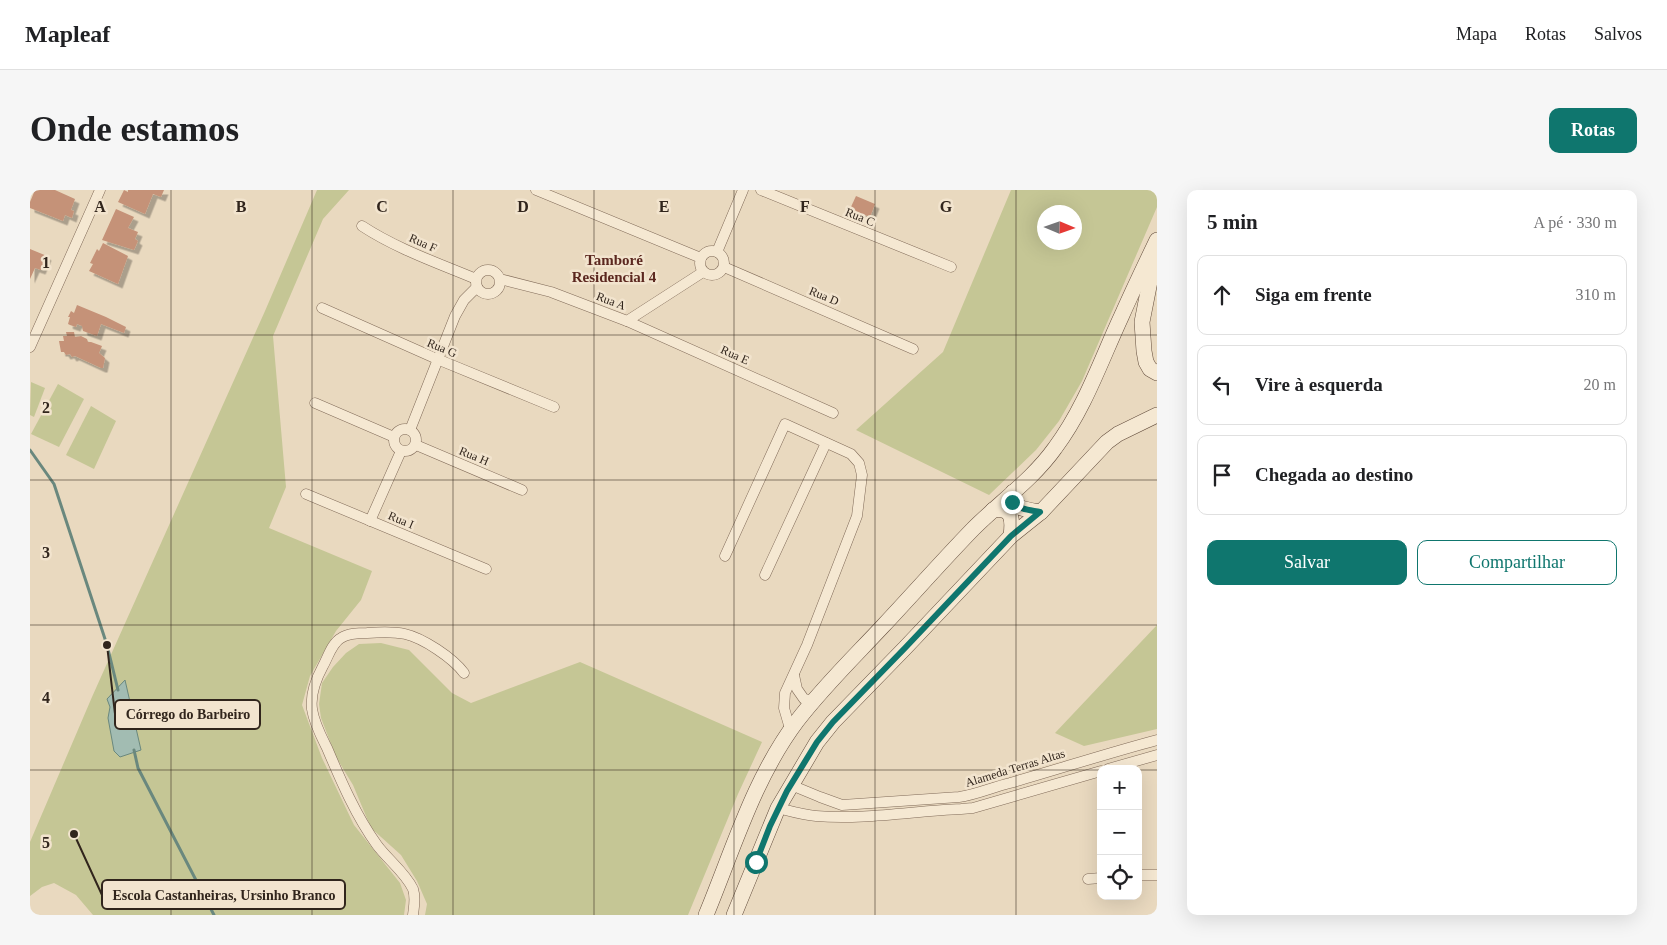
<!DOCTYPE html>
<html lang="pt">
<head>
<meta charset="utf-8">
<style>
	:root { --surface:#fff; --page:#f6f6f6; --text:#202124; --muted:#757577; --line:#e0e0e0; --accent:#0f766e }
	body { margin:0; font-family:"Times New Roman",serif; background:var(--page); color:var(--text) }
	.controls { position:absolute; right:15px; bottom:15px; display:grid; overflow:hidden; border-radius:10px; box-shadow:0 5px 20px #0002 }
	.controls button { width:45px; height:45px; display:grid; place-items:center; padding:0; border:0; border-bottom:1px solid var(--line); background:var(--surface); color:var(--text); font:25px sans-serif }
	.compass { position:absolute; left:1007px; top:15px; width:45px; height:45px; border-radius:50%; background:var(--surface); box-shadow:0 5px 20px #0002; rotate:92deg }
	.stop { position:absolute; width:15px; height:15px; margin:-11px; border:4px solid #0f766e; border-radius:50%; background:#fff }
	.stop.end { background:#0f766e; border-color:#fff; box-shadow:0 1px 5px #0008 }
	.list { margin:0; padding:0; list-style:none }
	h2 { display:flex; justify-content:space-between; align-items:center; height:65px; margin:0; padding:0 20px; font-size:21px }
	h2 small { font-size:16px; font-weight:400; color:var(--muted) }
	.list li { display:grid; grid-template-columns:32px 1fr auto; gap:15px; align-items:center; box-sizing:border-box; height:80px; margin:0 10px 10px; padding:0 10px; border:1px solid var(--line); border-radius:10px }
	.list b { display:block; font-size:19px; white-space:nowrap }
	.list em { font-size:16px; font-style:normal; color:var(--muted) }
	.actions { display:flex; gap:10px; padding:15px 20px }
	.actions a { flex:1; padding:11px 0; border:1px solid var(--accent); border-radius:10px; text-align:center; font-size:18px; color:var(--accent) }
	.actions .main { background:var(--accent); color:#fff }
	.icon { flex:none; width:28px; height:28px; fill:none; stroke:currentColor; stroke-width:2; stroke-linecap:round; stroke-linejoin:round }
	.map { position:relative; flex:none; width:1127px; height:725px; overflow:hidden; border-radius:10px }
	header { display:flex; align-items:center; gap:30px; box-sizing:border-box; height:70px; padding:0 25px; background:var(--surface); border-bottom:1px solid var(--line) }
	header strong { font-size:24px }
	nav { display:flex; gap:28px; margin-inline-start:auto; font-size:18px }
	.intro { display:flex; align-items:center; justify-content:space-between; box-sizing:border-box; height:120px; padding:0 30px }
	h1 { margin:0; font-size:35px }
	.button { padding:12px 22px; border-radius:10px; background:var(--accent); color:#fff; font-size:18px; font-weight:700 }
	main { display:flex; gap:30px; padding:0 30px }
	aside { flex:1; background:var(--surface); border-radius:10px; box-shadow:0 5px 20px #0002 }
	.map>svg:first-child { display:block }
	.green { fill:#c5c695; fill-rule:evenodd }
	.water { fill:#a2bcb2; stroke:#6a887e }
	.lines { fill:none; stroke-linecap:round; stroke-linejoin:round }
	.stream { stroke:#6a887e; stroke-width:3 }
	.building { fill:#c59278; filter:url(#shadow) }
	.minor-casing { stroke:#816b59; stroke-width:11 }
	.secondary-casing { stroke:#624c3c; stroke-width:16 }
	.minor { stroke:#f5e8d2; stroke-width:10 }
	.secondary { stroke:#f5e8d2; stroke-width:15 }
	.route { stroke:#0f766e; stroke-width:6 }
	.grid { fill:none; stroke:#31251c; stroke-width:1; stroke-opacity:0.55 }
	.labels { text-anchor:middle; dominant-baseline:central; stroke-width:5; stroke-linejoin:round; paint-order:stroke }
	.street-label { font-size:12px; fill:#31251c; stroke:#f2e4ce }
	.quarter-label { font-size:15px; font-weight:bold; fill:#5b271f; stroke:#f2e4ce }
	.grid-label { font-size:16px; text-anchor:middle; font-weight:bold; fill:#31251c; stroke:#f2e4ce; stroke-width:5; stroke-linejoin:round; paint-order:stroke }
	.leader { fill:none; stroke:#31251c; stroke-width:2 }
	.callout-dot { fill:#31251c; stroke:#f2e4ce; stroke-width:2 }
	.callout { fill:#f2e4ce; stroke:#31251c; stroke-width:2 }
	.callout-label { font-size:14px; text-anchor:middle; font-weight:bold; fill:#31251c }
</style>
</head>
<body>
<header>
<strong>Mapleaf</strong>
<nav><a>Mapa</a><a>Rotas</a><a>Salvos</a></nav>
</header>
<div class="intro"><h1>Onde estamos</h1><a class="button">Rotas</a></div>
<main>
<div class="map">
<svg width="1127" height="725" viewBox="0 0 1127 725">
	<defs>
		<filter id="shadow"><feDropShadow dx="4.5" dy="4.5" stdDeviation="0" flood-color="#0004"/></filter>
	</defs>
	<rect width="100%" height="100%" fill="#e9d9bf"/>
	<g class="green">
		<polygon points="287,0 319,0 293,29 243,146 256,297 239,338 342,381 331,410 306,441 280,486 272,515 292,568 324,635 370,693 376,710 374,725 63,725 46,705 24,693 12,697 0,706 0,652 62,507 235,121"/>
		<path d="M981,0H1127V17L1052,191L1029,231L1006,260L959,305L826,240L913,162ZM1014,22H1044V52H1014Z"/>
		<polygon points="1,192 15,198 4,227 0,225"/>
		<polygon points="28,194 54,209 29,257 1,244"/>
		<polygon points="61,216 86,231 64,279 36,265"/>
		<polygon points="1127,435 1127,539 1054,556 1025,543"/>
		<polygon points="351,453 379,460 422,503 441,513 550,472 732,552 708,604 658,725 395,725 397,714 387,691 371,665 341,638 323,595 306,567 291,528 289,514 292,493 303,477 316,463 329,454"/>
	</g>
	<polygon class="water" points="95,490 111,560 90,567 84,561 78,528 80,517 77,509"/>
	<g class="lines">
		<g class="stream">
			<polyline points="0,260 24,294 77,455 88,500"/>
			<polyline points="104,560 108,578 184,725"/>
		</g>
	</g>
	<g class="building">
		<polygon points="5,0 25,0 45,9 41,20 44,21 42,28 35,25 33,31 0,18 0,12"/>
		<polygon points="94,0 98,2 98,0 134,0 131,7 123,4 115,24 88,12"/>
		<polygon points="826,6 845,14 840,27 820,19"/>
		<polygon points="86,19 104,27 98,38 108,42 105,49 108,51 104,60 72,50"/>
		<polygon points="73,53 98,66 88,94 59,81 63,74 60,73 67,59 69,61"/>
		<polygon points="0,59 17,66 11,80 5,78 0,89"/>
		<polygon points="47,115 76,127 96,137 94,143 71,134 67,146 53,141 52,136 47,134 46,137 40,135 38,134 40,127 38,127 41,121 44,123"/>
		<polygon points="36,142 44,142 45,147 51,146 57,149 58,152 61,152 72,156 69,163 75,168 73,178 71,178 45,166 42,167 40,164 36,165 34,162 31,162 29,151 34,151 33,146 37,146"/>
	</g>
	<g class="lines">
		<defs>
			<g id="minor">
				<polyline points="506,0 671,68"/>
				<polyline points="731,0 921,77"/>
				<path d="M332,36C367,59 408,73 446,89"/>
				<circle cx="682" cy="73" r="12"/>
				<polyline points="687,62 713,0"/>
				<polyline points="694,77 883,159"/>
				<circle cx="458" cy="92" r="12"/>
				<polyline points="470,89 521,102 597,131 673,82"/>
				<polyline points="292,118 407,169 524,217"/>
				<polyline points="597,131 803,223"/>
				<polyline points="0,157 70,0"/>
				<polyline points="285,213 364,247"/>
				<circle cx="375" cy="250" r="11"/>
				<polyline points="380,240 425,126 434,110 447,97"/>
				<polyline points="386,255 492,300"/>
				<polyline points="276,304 456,379"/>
				<polyline points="340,331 371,261"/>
				<polyline points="695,366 755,234 821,264 829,273 832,285 827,326 777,455 755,503 754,518 761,542"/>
				<polyline points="735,385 796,253"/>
				<polyline points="764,485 767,499 774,509 784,511"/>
				<polyline points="1078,579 1127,565"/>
				<path d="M761,595L790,607L812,615L929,607C946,605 963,597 980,593C1029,579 1078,563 1127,550"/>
				<path d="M748,618C760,621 773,625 786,626C833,630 884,621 931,619L943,618L1071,581"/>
				<polyline points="1108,685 1127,685"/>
				<polyline points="1058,689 1071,688"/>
				<path d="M383,725C384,716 386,708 383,699C375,682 358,670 347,655C326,626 311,591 297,558C291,546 284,533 282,519C280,504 286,489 293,476C298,467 302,453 311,448C318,443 329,443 337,443C349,442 362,441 375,444C393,448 423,468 434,483"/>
			</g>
			<g id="secondary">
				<polyline points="1124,71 1112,132 1114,161 1116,172 1120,179 1127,183"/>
				<path d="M983,302L982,312C990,320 1000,320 1011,322"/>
				<path d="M963,320C983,317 983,330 981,346"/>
				<path d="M676,725C703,660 724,588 767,531C793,497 824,467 853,436C883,404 912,371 943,339C970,312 1003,289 1025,258C1055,218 1071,170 1092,125C1103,100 1115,75 1127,50"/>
				<polyline points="704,725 748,618 787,552 803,532 875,458 981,346 1011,322 1077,252 1088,244 1127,225"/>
			</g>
		</defs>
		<use href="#minor" class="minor-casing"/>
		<use href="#secondary" class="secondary-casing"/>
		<use href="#minor" class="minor"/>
		<use href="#secondary" class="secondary"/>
	</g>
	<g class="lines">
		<path class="route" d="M726,672L740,636L757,601L787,552L803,532L875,458L981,346L1010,322C1000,320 990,320 982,312"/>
	</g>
	<path class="grid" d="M141,0V725M282,0V725M423,0V725M564,0V725M704,0V725M845,0V725M986,0V725M0,145H1127M0,290H1127M0,435H1127M0,580H1071M1108,580H1127"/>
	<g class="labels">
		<g class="street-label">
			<text transform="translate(830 27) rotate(22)">Rua C</text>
			<text transform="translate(393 53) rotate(24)">Rua F</text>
			<text transform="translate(794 106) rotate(23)">Rua D</text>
			<text transform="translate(581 111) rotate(21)">Rua A</text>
			<text transform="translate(412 158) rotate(23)">Rua G</text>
			<text transform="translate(705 165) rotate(24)">Rua E</text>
			<text transform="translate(444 266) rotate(23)">Rua H</text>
			<text transform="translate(371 330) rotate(23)">Rua I</text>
			<text transform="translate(985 578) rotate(-17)">Alameda Terras Altas</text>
		</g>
		<g class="quarter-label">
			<text x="584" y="70">Tamboré<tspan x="584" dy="17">Residencial 4</tspan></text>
		</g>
	</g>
	<g class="grid-label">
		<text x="70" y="22">A</text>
		<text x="211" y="22">B</text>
		<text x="352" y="22">C</text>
		<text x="493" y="22">D</text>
		<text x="634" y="22">E</text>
		<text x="775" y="22">F</text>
		<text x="916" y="22">G</text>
		<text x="16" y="78">1</text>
		<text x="16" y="223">2</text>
		<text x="16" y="368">3</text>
		<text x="16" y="513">4</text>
		<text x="16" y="658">5</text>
	</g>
	<path class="leader" d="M77 455L85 524M44 644L72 705"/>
	<g class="callout-dot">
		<circle cx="77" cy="455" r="5"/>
		<circle cx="44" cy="644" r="5"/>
	</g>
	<g class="callout">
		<rect x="85" y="510" width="145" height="29" rx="5"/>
		<rect x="72" y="690" width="243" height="29" rx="5"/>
	</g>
	<g class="callout-label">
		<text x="158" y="529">Córrego do Barbeiro</text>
		<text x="194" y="710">Escola Castanheiras, Ursinho Branco</text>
	</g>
</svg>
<div class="controls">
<button>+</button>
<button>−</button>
<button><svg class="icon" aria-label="locate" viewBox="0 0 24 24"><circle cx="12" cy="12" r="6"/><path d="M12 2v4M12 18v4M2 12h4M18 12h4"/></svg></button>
</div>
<svg class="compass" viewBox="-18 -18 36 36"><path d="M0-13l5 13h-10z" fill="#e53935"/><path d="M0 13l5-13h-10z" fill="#757577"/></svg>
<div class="stop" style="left:726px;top:672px"></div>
<div class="stop end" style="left:982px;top:312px"></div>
</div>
<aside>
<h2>5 min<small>A pé · 330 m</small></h2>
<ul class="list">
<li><svg class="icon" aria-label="ahead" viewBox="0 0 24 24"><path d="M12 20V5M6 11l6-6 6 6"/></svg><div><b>Siga em frente</b></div><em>310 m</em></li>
<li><svg class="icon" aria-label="left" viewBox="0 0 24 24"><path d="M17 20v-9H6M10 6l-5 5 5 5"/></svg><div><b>Vire à esquerda</b></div><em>20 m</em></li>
<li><svg class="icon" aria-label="arrive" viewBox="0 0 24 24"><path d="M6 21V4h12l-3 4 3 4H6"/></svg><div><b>Chegada ao destino</b></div></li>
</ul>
<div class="actions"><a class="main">Salvar</a><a>Compartilhar</a></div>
</aside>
</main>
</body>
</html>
